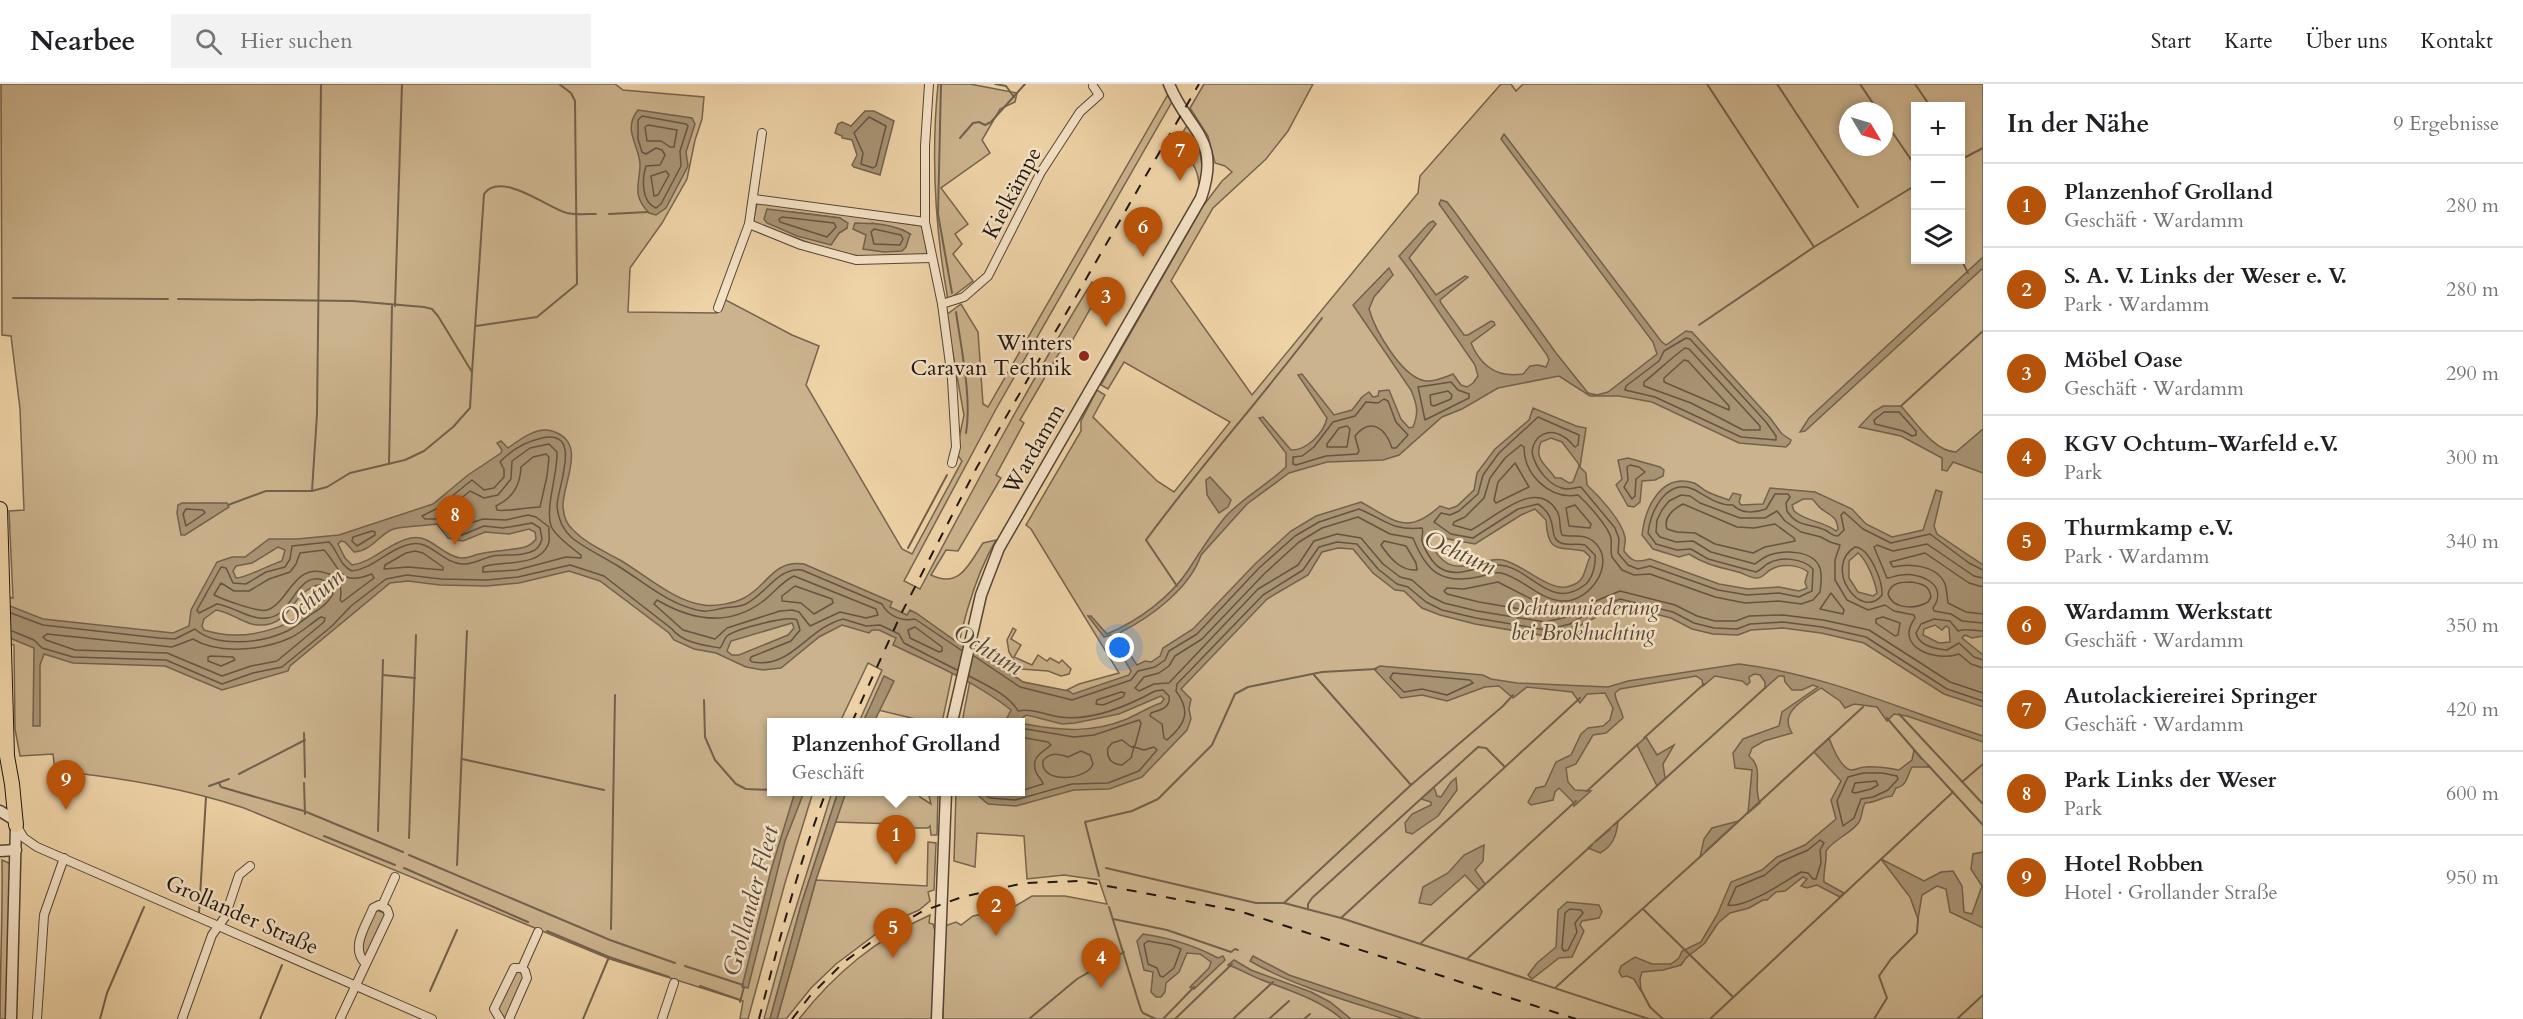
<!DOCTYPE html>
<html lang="de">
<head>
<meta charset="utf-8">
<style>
	:root { --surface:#fff; --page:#f2f2f2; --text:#202124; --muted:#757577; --line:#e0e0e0; --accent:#b45309 }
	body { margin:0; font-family:Cardo,serif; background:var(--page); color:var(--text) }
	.controls { position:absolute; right:18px; top:18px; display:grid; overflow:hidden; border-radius:0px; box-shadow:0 3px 9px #0003 }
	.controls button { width:54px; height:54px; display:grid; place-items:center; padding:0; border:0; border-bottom:2px solid var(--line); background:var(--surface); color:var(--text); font:30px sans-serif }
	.compass { position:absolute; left:1839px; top:18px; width:54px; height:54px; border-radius:50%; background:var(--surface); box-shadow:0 3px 9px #0003; rotate:128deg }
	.you { position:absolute; left:1120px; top:564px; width:21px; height:21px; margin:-15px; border:4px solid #fff; border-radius:50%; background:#1a73e8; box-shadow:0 0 0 9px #1a73e833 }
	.badge { display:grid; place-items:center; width:39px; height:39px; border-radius:50%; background:var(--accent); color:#fff; font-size:20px; font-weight:700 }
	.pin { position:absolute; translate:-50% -50px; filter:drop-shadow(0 2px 3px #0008) }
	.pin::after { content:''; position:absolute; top:32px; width:21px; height:18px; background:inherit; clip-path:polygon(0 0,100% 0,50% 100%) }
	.popup { position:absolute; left:767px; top:634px; width:258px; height:78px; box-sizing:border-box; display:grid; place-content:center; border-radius:0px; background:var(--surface); filter:drop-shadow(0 2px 4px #0005); font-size:20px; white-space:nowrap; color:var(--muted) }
	.popup b { font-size:22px; color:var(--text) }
	.popup::after { content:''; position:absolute; left:50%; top:100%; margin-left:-12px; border:12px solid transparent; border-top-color:var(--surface) }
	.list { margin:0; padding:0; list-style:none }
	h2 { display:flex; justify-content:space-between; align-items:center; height:78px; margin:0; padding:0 24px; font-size:26px }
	h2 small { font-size:20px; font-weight:400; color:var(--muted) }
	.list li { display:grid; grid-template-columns:39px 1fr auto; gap:18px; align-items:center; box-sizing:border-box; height:84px; padding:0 24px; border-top:2px solid var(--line) }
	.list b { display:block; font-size:22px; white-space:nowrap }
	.list p { margin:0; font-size:20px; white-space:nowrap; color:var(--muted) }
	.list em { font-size:20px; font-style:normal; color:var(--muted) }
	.icon { flex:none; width:33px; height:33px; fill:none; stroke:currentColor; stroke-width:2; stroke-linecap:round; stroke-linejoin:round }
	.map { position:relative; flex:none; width:1983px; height:935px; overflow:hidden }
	header { display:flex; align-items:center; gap:36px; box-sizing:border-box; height:84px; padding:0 30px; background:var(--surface); border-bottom:2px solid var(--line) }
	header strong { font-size:28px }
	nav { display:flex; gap:33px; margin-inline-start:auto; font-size:21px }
	.search { width:420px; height:54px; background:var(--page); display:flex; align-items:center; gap:15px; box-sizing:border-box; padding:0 21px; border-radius:0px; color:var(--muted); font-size:22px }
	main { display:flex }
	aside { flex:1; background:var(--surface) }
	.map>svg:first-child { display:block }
	.green { fill:#cbb38d; stroke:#76644e; stroke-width:1.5; fill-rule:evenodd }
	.water { fill:#a89373; stroke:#72614b; stroke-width:1.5; fill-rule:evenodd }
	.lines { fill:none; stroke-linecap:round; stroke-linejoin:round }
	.shore { stroke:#645441; stroke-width:1.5 }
	.stream { stroke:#72614b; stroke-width:2 }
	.minor-casing { stroke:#544535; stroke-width:10 }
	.tertiary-casing { stroke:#544535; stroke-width:13 }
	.trunk-casing { stroke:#20160f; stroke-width:16 }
	.minor { stroke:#f4e2c6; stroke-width:8 }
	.tertiary { stroke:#f4e2c6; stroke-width:10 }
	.trunk { stroke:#eed3a7; stroke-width:14 }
	.rail { stroke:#20160f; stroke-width:2; stroke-dasharray:10 10; stroke-linecap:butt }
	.poi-dot { fill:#8f2418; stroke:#f4e2c6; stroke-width:2 }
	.labels { text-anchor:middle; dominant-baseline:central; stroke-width:5; stroke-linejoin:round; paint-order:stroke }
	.street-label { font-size:22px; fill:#20160f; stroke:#f4e2c6 }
	.poi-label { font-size:22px; fill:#20160f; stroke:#f4e2c6; text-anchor:end }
	.park-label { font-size:22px; font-style:italic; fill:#534535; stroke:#f4e2c6 }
	.water-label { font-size:24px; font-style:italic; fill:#564837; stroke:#f4e2c6 }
</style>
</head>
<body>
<header>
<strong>Nearbee</strong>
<div class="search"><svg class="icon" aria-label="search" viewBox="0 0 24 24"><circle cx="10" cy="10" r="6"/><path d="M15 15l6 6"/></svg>Hier suchen</div>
<nav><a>Start</a><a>Karte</a><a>Über uns</a><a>Kontakt</a></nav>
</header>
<main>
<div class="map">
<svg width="1983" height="935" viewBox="0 0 1983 935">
	<rect width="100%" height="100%" fill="#eed3a7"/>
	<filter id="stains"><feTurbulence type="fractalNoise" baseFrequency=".00333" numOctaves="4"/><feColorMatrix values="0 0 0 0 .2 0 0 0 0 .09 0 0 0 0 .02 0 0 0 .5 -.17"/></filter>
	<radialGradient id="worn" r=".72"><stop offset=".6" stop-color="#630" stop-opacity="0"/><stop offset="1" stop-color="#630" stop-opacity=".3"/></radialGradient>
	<g class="green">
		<path d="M1,0H615L623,6L704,13L702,35L695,56L687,95L662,139L630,184L628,228L717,229L721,224L724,215L792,251L819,262L806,301L902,465L912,470L962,377L956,369L964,331L946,231L961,220L978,248L983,320L988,323L1167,12L1173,16L996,325L904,497L920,505C975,401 1030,298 1092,198L1102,204L1068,264L1059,269L1020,336L1024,339L996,391L1001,394L958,467L946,466L931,491C960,505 969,480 983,459L996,456C964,511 956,577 942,638H928L870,624L863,638H859L882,586L868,579L840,638H772V708H813L785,799L748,935H740L743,917L610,875L244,724C184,704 118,693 55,687L53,670L20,672L15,645L14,561L0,557V511L13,514L9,427L24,426L20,325L11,252L2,251Z"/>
		<path d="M938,0H970L1017,9L1015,18L1000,25L982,56L990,69L941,104L968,140L955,150L962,160L953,170L973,197L948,216C935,145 931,72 938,0Z"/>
		<path d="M1204,0H1313L1288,47L1266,75L1213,124L1171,197L1252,311L1418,109L1420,92L1501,0H1511L1516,7L1523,0H1983V935H943L945,842L956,838L961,841L973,832L1012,824L1032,812H1065L1107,820L1099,796L1064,791L1027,795L1024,752L977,749L975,783L954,777L956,708H1020V638H962L976,566L1023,598L1065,607L1079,600L1119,589L1031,445L1026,441L1081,347V337L1097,306L1105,311L1093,333L1157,397L1174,408L1230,338L1124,278L1108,305L1101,301L1203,122L1222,97L1232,88L1225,82L1215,79L1208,52L1190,24ZM1916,22H1960V176H1916ZM1848,27H1884V63H1848Z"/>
		<path d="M1188,40C1198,58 1207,82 1199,103C1199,83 1189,73 1174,62Z"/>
		<path d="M762,118L923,142L927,169L925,171L857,172L820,163L753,138L757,119ZM793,128L840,134L847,144L839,149L831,160L815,155ZM872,139L903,146L910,150L867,155L866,151Z"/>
		<polygon points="1013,544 1016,546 1011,555 1021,561 1014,573 1032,581 1038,571 1047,577 1050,574 1059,579 1062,576 1071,585 1069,590 1061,592 1048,587 1021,585 1016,580 1009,568 1007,556"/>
		<polygon points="832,708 838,708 801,821 770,935 764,935 784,862"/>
		<polygon points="846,708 918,708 920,713 931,720 928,708 938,708 937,751 931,751 930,742 928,744 910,744 897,740 834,738"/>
		<polygon points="928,758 936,759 934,806 928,808 930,817 919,826 892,838 836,880 811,904 786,935 777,935 816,796 927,802"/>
		<path d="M2,776L11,780L7,935H0C0,882 3,829 2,776Z"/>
		<polygon points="377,826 384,829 385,832 365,873 361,871 362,856 373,828"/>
		<path d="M930,831L929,839L933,840L935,847L934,935H799C835,889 876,855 930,831Z"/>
		<polygon points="518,887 525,892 507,934 504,934 498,925 513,891"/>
	</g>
	<g class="water">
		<path d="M638,26L692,34L695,40L686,68L688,82L666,124L656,131L649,129C631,110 640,101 640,80C639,60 622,46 638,26Z"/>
		<polygon points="865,27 874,27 894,37 880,91 854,83 852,81 857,71 852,56 842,54 842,52 835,49 838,40 842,38 851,42"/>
		<path d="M1504,50L1661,257L1666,261L1686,247L1692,248L1770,334L1782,350L1791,356L1790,359L1786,363L1739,359L1652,318L1619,312H1590L1559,292L1498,304L1462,325L1442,333L1399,371L1383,376L1327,378L1289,389L1247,420L1201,471C1190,504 1151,533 1121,548L1119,554L1115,556L1111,551L1104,553L1088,532H1091L1107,550C1138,537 1171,513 1189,485C1201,466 1212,449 1226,432C1244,413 1267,401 1286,383V369L1259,334L1263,333L1291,366C1306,367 1324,349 1327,334L1298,291L1302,290L1334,331L1352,326L1362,313L1369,308L1373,313L1378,312L1379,307L1389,306L1401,335L1409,344L1413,343C1419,329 1417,320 1411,306L1353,221L1389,184L1393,191L1374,213L1369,225C1375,246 1402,294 1426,297C1435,298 1445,293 1453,290L1461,301L1467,303L1473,299L1478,292L1475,281L1411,188L1399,172L1429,139L1433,137L1436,140L1409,174L1436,211L1465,192L1468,193L1440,216L1441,219L1464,251H1468L1491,237L1494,238L1495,241L1471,259C1481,283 1498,294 1523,290L1530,282L1538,281L1546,283L1549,276L1547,271L1439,120L1441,116L1447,118L1457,131L1556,269L1588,309L1597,311L1608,308L1657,270L1653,258L1501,55Z"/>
		<polygon points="767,125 840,134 848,139 847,144 839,149 831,161 797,152 767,139 764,135"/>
		<path d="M855,139C874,139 894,140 910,150L906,163L902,167L884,168L863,165L866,151L853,145Z"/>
		<polygon points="1983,173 1983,184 1805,347 1800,348 1809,334"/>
		<path d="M1883,322H1901C1915,337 1934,368 1956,368L1983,345V389L1953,378L1947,387L1942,386V374L1901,352L1859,343L1873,328Z"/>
		<path d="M1533,324L1576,342L1586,344L1580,383L1586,389L1587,401C1599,412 1622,437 1625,453C1626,457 1624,463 1624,467C1632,478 1637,479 1650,475L1719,500L1748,505L1779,503L1799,507L1807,504L1805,498L1808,488C1799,481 1782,479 1772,485C1766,487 1763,495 1756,494C1750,494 1743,489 1738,488C1719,483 1706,481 1689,470L1679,473L1653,465L1642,451C1645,424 1661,388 1694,399C1699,401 1702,405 1706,407C1713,411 1721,413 1729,416L1733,409L1741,411L1739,418L1741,421L1763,420L1770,404L1815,408L1852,425L1866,440L1892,453L1923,446L1936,406L1942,408L1934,442L1937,450L1983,481V552L1972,554L1965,551L1962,554L1983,571V623L1944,610L1864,559L1821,549L1783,544L1751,546L1738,551L1713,550L1692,545L1671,534L1620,521L1573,545L1546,552L1475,540L1440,531L1422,524L1404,507L1395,506L1373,489L1353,465L1338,464L1322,468L1308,491L1267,515L1181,605L1191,615L1189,625L1191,635L1187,646L1142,693L1109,705L1074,706L1016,722L988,720L974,708H1020V638H993L1006,636L1011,626C976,598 933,580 893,561L896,554L879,546H872L869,549L842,541L819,553L781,584L763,586L746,583L716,569L694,565L674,556L669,549L600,497L569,487L519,499L487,502L440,501L408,497L390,499L290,582L288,587L222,606L165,582L73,579L44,570L40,581V642H33L34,564L0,550V518L43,535L173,549L189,542L191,526L217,478L232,473H245L269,455H297L339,451L433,420L468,391L501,369L502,366L497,359L501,357L508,364C519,356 537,342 552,347C589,358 562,399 563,423C564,433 566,440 574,447C587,460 604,467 620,476C644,490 675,518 704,521C714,523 735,519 744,514C768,502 772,476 804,480L892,518L890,523L907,531L910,526L916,529L957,558L983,570L1023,598L1069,607L1073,610L1129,591L1131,587L1124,575L1131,572L1137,581L1145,577L1151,578L1160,572L1163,564L1193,545L1255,480L1291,447L1316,432L1361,418C1395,437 1407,452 1440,422L1449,425L1457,422L1474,406L1477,389L1495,365L1529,336ZM1551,354L1562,358L1578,379L1579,382L1573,398L1569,399L1561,394H1555C1548,382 1533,376 1541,358ZM1803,415H1812C1816,418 1819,424 1823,426C1831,432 1837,433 1838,445L1836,447C1823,437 1807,438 1794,427L1792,421ZM1535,425L1546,436C1548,470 1557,462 1584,467L1590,473C1583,487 1587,499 1566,503C1548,506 1522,480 1503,476C1495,474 1488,477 1480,479C1451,487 1442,481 1428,456L1429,449L1436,446L1448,455L1475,460L1521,431ZM437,440L448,454L463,457L485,448L509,450L529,445L535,448L536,455C533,459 531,461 525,463C509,467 492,466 475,471C471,473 466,474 461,474C442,472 431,450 411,454C389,458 374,478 352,481L345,474L338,460L341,457L345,458L354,468C374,466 381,448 394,445C406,442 424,442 437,440ZM278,463L285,466L282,477C269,481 246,494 236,494L233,487L236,482L252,479ZM1858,469C1867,476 1875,497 1877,509L1873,512L1858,508L1849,494V477ZM318,501L326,503L328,508C299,543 247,560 204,546L202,542L204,535L216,526C231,528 246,542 261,541C291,541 292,508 318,501ZM792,539L794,544L788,551L739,571H732L727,567L731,557ZM1935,541L1942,546L1946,542L1949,544L1950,558L1939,559L1923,551L1924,545ZM1161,612L1164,615L1161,619C1149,623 1138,630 1127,635C1093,649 1061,647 1025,640L1022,637L1023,633L1027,631L1062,640L1075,639L1119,630Z"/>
		<polygon points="1628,374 1660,383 1664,386 1663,392 1655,396 1642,397 1640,418 1634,423 1628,422 1616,401 1622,395 1618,376"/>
		<polygon points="1210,393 1231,416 1228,423 1219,429 1207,411 1206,396"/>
		<polygon points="182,419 227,419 229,423 185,451 181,451 177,429 178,421"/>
		<path d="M1739,580C1824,590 1903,626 1983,652V658L1907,632L1894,630L1887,637L1877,623L1854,620L1845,624L1840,617L1821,604C1805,615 1778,628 1792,649L1764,657L1752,664L1749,672C1765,685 1752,702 1760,719L1748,729L1752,686L1735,684L1733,669L1743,655L1779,642L1782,628L1818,603L1813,601L1802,606H1792L1785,598L1784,592H1779L1765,604V598L1760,591L1754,590L1749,593L1750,598L1747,601L1742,597L1715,592L1703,602L1702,596L1696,592L1620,605L1615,609C1615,617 1622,626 1623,634L1606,649L1593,651L1576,680L1566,684L1568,698L1575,706L1591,707L1574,722V719L1559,704L1555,708L1553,716L1531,721L1528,718L1536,704L1545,702L1556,678L1571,671L1581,650L1588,644L1603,642L1610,636L1613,624L1605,609L1587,610L1580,619L1572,608L1527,603L1513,614L1499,602L1485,603L1447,617L1422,611L1401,614L1374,585L1380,582L1483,591L1491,595L1517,599L1608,603L1628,597Z"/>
		<polygon points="884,592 894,597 874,638 863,638"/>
		<polygon points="1646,653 1657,671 1674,661 1663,680 1665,694 1657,702 1637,661"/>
		<path d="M1829,654C1832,662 1840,684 1851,686C1855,686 1861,683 1865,683C1877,682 1888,684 1899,686L1912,676L1914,666L1930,683H1912C1907,692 1907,702 1896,704L1892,712C1882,713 1875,719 1865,719C1862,725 1862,733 1859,738C1850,751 1835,754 1826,767C1827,779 1823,787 1824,798L1844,809L1840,813L1817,801L1807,804L1801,802L1807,795L1803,793L1785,807L1776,808L1767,816H1763L1749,824L1730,829L1718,839L1705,859L1686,874L1681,881L1663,886L1642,888L1640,895L1641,907L1634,895L1627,892L1622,893L1619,888L1621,882L1635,873L1652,880H1671L1679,874L1682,867L1701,858L1717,831L1731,798L1762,786L1777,773L1805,761L1836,735L1831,716L1841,697L1814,668Z"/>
		<polygon points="1456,694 1457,706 1438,732 1412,750 1406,748 1405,739 1412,730 1431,721 1431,718 1421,715 1434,703 1437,712 1441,713 1451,698"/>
		<polygon points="795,708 804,708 785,757 748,904 742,903 771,786"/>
		<polygon points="838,708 846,708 816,796 777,935 770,935 801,821"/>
		<path d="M1618,737C1617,751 1612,763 1600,769L1588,764Z"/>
		<polygon points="1739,737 1700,773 1704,755 1712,744"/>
		<polygon points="1484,761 1483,777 1475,786 1485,800 1479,806 1465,791 1431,821 1419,819 1423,803 1448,789 1464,771"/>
		<polygon points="1983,768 1983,844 1950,828 1946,805 1937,802 1922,811 1918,835 1910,813 1881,775 1924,797 1941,788 1953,787 1962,802 1964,828 1972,830 1982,802 1971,785 1973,770"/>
		<polygon points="1567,818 1599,821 1602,828 1599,834 1582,837 1580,841 1584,847 1572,873 1559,874 1532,895 1528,891 1537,879 1556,863 1558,826"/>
		<path d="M1143,850C1170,854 1194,861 1218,874L1223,872L1225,876L1194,905L1190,903L1209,884L1211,878L1200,870L1187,869L1179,888L1166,899L1165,908L1161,913H1156L1151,908L1153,888L1144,886L1137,857Z"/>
		<path d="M1253,872L1289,891L1421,935H1404C1353,918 1297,904 1250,877Z"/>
		<path d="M1234,876L1251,886L1311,908L1330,918L1351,935H1342C1318,915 1291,907 1262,896C1251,892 1240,885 1228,881Z"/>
	</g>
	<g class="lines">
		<g class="shore">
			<path d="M642,32L686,40L688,42L680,67L681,82L661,120L656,124C641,118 642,95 646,82L660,81L665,71L662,66L656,64L646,70L642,68L638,55V36Z"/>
			<polygon points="869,33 886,42 876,82 873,84 861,80 863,69 854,49"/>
			<polygon points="648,41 677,46 674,63 670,63 661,57 647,57 645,43"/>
			<polygon points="666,87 669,91 658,111 654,112 651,92"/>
			<polygon points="782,133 834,139 836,143 827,153 780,138 779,135"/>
			<polygon points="874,145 901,151 903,155 900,161 874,160 871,148"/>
			<polygon points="1686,254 1690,255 1766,338 1776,352 1776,356 1741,353 1655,313 1625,306 1626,302 1659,277 1664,267"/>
			<path d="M1685,264L1689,265L1760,342V346H1743L1691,319L1644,302V298C1658,287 1670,275 1685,264Z"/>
			<polygon points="1684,276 1688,277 1729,322 1729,326 1664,298 1664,294"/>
			<polygon points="1451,298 1458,306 1469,310 1469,314 1425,336 1418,303"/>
			<polygon points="1448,307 1452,311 1451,315 1434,322 1431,321 1430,311"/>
			<path d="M1384,315L1388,317L1396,338L1408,351L1396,364H1392C1386,345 1371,332 1355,352L1359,367L1357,370L1326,372L1296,381L1293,380V373L1302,372L1314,363L1333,338L1355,332L1366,318L1378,319Z"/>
			<polygon points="1884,328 1899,328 1916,347 1916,351 1912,352 1903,347 1875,340 1874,336"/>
			<polygon points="1347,342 1350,345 1347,363 1327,363 1327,360 1339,344"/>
			<path d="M549,360L557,368C558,389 545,423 551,442C555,452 572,464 581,471V474L566,473L517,486L483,488V483C502,476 538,484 548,461C551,455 548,449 549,443L536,433L528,431L506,436L483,435L458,443L446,427L470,407L484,414L498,411L511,395L512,377L530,364Z"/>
			<path d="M546,370L549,373L547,392L540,423C528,423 506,428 497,426L496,422C514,413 520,401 521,383L533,373Z"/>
			<polygon points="1515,379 1529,403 1496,419 1494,416 1498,398"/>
			<polygon points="1630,381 1639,383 1645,388 1636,395 1635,412 1632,415 1624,403 1628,396 1627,383"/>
			<path d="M1683,420L1737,443L1754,444L1775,440L1794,454L1795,457L1765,463L1753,469L1715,460L1695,449L1677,448L1667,445C1663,434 1673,425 1683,420Z"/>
			<polygon points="1575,421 1591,440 1590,444 1569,442 1566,424"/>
			<polygon points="186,425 203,426 205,429 186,442 183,430"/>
			<polygon points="372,447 375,448 375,451 357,462 352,457 353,453"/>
			<path d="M1384,457L1406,462L1416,479L1417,486C1400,487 1390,474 1381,461Z"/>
			<path d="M1855,463C1870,464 1883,498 1882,511C1861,538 1822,483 1855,463Z"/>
			<path d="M324,466C341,484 338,503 372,490L374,494L342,518L340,516C342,508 341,500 335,494C332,490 327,489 322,488C294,481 287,520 267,526C259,529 222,515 214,511L221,499L234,507H249L269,495L290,488L296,480L300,469Z"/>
			<polygon points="415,467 423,469 443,483 443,486 408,483 384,485 385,481 406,469"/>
			<path d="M794,492L876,525L878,531L866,534L840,528L810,542L799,528L792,526L780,527L727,544L715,555L683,546L654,520L657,516C691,536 728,543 762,518C773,510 781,498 794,492Z"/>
			<path d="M1983,494L1974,492L1927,460L1893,467L1877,461L1874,463L1887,494C1892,494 1895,491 1901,491C1921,488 1949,501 1933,524L1934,527L1951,530L1962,537L1983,539"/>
			<polygon points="1498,498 1547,523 1548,527 1544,529 1479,518 1447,510 1444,507 1447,504 1464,505"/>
			<path d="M1912,498C1922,500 1929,501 1931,513L1928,518C1916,525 1893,526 1888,510C1891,498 1902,498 1912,498Z"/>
			<polygon points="795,502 832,515 833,519 814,530 801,519 782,517 782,512"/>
			<path d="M1983,503L1969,499L1925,469L1890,478L1893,483C1910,479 1937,481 1945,500C1947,506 1947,513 1948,519L1966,528L1983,530"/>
			<polygon points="1831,509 1844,526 1843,530 1820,525"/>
			<path d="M11,529L43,541L159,554L175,555L195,545C216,564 261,559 285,548C295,544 301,537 309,532C319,525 327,521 333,510L330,500C303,481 294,519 280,529C258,544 238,523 217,520L199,529L197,526L221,483L226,484L233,499L246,500L266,488L285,483L290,475L292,462L329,458C338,467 339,481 352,487C375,484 389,464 411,460C431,456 442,479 462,480C472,481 483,474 493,472C506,470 523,473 535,466C539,463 541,459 542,455L540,444L532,439L503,444L484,442L462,451L452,449L440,435H425L422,432L436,425L472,396L484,406L494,404L504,393V385L500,378C511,366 525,358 542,354C584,345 557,404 557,422C558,434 562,445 572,454C586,465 602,472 618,482C644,498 670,522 702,527C709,528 717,525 724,524C731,523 740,523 746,520C767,509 778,483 802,486L882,520C888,532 902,538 915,535L961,566"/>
			<path d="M321,533L325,534L324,538L277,577L251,582L222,592L167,569L75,566L46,556L43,553L47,550L172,563L193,555C219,571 263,566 290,554C301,549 310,540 321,533Z"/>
			<polygon points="1883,533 1900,539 1898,551 1895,552 1876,539 1876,535"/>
			<polygon points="915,543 942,563 942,567 939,568 910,554 908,546"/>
			<path d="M12,547L34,556L42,564L73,573L166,576L222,600L253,589L282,583L332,542L351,522L386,495L407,491L441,495L487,496L518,493L570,481L604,492L672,545C683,559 703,561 720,564C723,561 724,555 727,552C736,545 788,531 797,536L800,546L791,557L751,573L750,576L752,578C792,585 806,545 843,535L866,542L880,541L899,550L904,559L957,586"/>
			<path d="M1983,547C1974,547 1966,544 1958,547L1950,537L1934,535L1921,540L1916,549C1919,562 1935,565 1947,566L1959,559L1974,573L1983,576"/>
			<polygon points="211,572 233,573 235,576 221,582 208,577 208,573"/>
			<path d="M974,572L1020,603L1072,616L1131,596L1138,587L1155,583L1165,576L1169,567L1197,550L1259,484L1295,452L1319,438L1359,425C1386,436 1391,447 1422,444C1424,449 1421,453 1422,457C1424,465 1433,480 1440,484C1460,496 1478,480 1498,481C1531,482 1550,529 1586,500C1593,493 1596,480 1595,471L1585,461C1577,459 1569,462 1561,459C1547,454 1560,434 1538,420L1518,425L1473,454L1451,450L1434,438L1441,429L1450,431L1459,427L1478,410L1483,391L1499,369L1538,333L1579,351L1578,361L1575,363C1571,360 1569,355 1564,353C1549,343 1534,351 1532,368C1535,384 1550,404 1567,405C1572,405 1577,403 1581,403L1615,444L1619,455L1618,469L1628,481L1638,485L1650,482L1718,506L1747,511L1779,509L1799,513L1812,507L1813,485C1803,474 1780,472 1767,480C1763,483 1761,486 1756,488L1708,475L1691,465L1677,466L1656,460L1648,449C1650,428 1667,392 1695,406C1706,412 1719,422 1733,421C1741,430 1755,429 1766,425L1775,410H1788L1790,413L1786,419L1787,427C1798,444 1810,439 1825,446C1831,449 1832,452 1838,452L1844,446L1841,431L1844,428L1863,445L1891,459L1930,450L1969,479L1983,486"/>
			<path d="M1983,584L1971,580L1959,570C1937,578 1893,564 1915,534L1914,531L1894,527L1885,521L1868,526L1847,516L1835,496V476L1840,461L1830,458L1821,453L1801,448L1785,437L1777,427L1765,434H1740L1700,419L1690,412L1681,411L1669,417L1662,426L1657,436L1656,448L1660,453L1676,458L1693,457L1711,468L1755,480C1759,477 1763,474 1767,472C1782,466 1813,465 1820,484C1822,490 1821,501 1820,508L1813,516L1801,520L1779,517L1745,519L1715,513L1650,490L1634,491L1622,486L1612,473C1610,467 1612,460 1611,454C1608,442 1587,419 1578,411C1550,416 1524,391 1524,363L1521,361L1505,374L1490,394L1484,414L1465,433L1454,438L1453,441L1471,446C1494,435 1538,390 1558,429C1561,436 1559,444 1562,451C1572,454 1584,449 1593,457C1618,477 1591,518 1563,517C1539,516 1523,494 1501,489C1493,487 1485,492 1478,493C1441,501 1426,487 1413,454L1390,450L1358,433L1322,444L1299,458L1264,490L1202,555L1175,572L1169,582L1159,589L1144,593L1135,604L1139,607L1154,600L1169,599L1258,505L1298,481L1314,457L1337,450L1361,454L1383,480L1400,493L1412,496L1430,512L1444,519L1477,527L1545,538L1567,533L1586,521L1620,507L1675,521L1697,532L1715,537H1736L1749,532L1783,531L1823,536L1869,546L1950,598L1983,609"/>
			<polygon points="1393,589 1470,596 1473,599 1447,611 1422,605 1404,608 1390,594"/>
			<path d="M969,592C986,601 1009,611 1018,627C1034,624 1044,631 1060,633C1091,637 1128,622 1155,607L1163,606L1169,612C1171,624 1160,626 1151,629L1150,632L1162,640L1164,654L1167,656C1186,640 1191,627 1176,607L1177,600L1263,511L1303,486L1319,463L1337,458L1357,460L1378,485L1397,500L1408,503L1426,518L1442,526L1476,534L1546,546L1570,540L1589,528L1620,515L1673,528L1694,539L1714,544L1737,545L1750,540L1783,538L1822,543L1866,553L1947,605L1983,617"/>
			<polygon points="1121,608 1125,609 1123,613 1103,621 1096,620 1097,616"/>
			<path d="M1020,653L1048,658L1051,661C1043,668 1030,673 1036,688C1038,693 1042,695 1043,700L1020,707"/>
			<path d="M1081,667L1090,671L1093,680C1087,697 1040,700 1043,677C1049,668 1058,669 1068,673Z"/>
			<polygon points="1863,689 1882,689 1897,692 1898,695 1888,706 1873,713 1861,715 1854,734 1843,742 1837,717 1848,693"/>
			<polygon points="1876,697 1878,701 1871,705 1855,709 1852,708 1855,699"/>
			<path d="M981,708L990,714L1015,716L1072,700L1108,699L1139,687L1157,666L1154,663L1144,666L1134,663L1131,674L1122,681C1112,680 1106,675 1108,664L1112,659L1122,656L1131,663L1135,662L1141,639L1139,636L1094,651L1074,653L1020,644"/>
			<path d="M1820,756L1824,759L1820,766L1821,779L1816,795H1813L1808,789L1801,788C1786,797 1744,825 1728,821L1736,803L1765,791L1780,778L1808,766Z"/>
			<polygon points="1570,825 1581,826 1583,829 1575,839 1577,848 1568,866 1564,867 1562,864 1565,829"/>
			<polygon points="1148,857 1171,861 1181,865 1174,884 1163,893 1160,892 1157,884 1148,880 1144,860"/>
		</g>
		<g class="stream">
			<polyline points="941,0 938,130 952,209"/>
			<polyline points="995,0 1006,2 1014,13"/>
			<polyline points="1707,0 1814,163"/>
			<polyline points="1777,0 1858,123"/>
			<polyline points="1860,0 1878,27"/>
			<polyline points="1915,0 1930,22"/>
			<polyline points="1884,36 1916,83"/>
			<polyline points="960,54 973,39 979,38 985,41 991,38 1025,0"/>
			<polyline points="1960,76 1983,64"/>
			<polyline points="609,130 648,128"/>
			<polyline points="1960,173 1968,189"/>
			<polyline points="13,214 168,215"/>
			<polyline points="178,215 353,217 424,223 432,225 438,232 472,288 470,324 453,343 424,367 405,376 350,389 327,403 312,407 266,407 228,421"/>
			<polyline points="395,222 402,0"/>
			<path d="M956,228C961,263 972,315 966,349"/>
			<polyline points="1699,241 1814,163 1916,101"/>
			<polyline points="476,242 537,233 577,200 575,17 571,9 559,0"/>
			<path d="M472,288L484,110C500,86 548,124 567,129C576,131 587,130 596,130"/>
			<polyline points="1901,322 1983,247"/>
			<polyline points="389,380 392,222"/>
			<polyline points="312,407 317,330 321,0"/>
			<polyline points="908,464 947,391"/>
			<path d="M1177,502L1146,456C1202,380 1265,310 1322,234"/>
			<polyline points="383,591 415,594"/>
			<polyline points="1314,591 1411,701"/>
			<polyline points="704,616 705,653 715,676 736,700 746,705 772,706"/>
			<polyline points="1899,630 1983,720"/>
			<polyline points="1887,634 1922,675"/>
			<polyline points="304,649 305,693"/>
			<polyline points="1644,654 1704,600"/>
			<polyline points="462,675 604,706"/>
			<polyline points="1928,681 1983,741"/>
			<polyline points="239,690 305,656"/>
			<polyline points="1962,698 1983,680"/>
			<polyline points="219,699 221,703 304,727 403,768"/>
			<polyline points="304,699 305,730"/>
			<polyline points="209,702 229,695"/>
			<polyline points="1587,707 1638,660"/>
			<polyline points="1614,741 1765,604"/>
			<polyline points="378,747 383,576"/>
			<polyline points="324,752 395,781"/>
			<polyline points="409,754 416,551"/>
			<polyline points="1596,757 1610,745"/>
			<polyline points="1706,767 1863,623"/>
			<polyline points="409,771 610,856 675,879"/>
			<polyline points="457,781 467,547"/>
			<polyline points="404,784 528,838"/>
			<polyline points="1106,784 1256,819 1284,819 1341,834 1649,935"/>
			<polyline points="1099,792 1085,738 1132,727 1158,715 1212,661 1235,610 1248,603 1322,588 1376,585"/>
			<polyline points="1284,819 1411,701 1503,622 1513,611"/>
			<polyline points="1109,823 1141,926 1143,929 1156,935"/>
			<polyline points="1308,825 1308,820 1312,814 1478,663 1486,664 1505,683"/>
			<polyline points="1643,825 1733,913"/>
			<polyline points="199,829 206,713"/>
			<polyline points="1341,834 1580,614"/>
			<polyline points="1113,835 1167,846 1231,868 1235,865 1238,866"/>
			<polyline points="611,845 615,611"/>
			<polyline points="547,847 609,873 669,893"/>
			<polyline points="1421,859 1576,717"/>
			<polyline points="1468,874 1592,761"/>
			<polyline points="685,882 743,901"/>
			<polyline points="700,902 740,916"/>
			<polyline points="1555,904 1702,771"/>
			<polyline points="1640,904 1650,923 1663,935"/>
			<polyline points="430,907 457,846"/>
			<polyline points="740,918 744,903"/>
			<polyline points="100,935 107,909 144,823"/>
			<polyline points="260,935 282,881"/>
			<polyline points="583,935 609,873"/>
			<polyline points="1029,935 1077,895 1124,868"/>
			<polyline points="1163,935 1194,903"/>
			<polyline points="1175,935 1232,880"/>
			<polyline points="1233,935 1273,898"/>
			<polyline points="1269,935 1289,917"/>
			<polyline points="1304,935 1310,930"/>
			<polyline points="1710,935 1953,708"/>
			<polyline points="1874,935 1887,914 1879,892 1891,875 1917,849 1918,835"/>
			<polyline points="1957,935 1983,911"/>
		</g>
		<defs>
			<g id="minor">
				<polyline points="929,0 925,62 925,138 942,220 952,295 956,363 952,379"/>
				<polyline points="754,115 925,138"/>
				<polyline points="749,140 801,161 856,176 931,174"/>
				<polyline points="942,220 964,213 988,192 1041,88 1080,28 1099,11 1093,2"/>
				<polyline points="718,224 749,140 762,49"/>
				<polyline points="16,741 24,754 37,763 432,935"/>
				<polyline points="382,822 395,793"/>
				<polyline points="522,884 538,848"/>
				<polyline points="37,935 44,831 64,774"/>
				<polyline points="182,935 212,851 225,833 239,791 250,782"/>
				<path d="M340,935L389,831L387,825L379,821L373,824C366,842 350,863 365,879"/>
				<polyline points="500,935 494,925 514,884 522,884 525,887 527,894 509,935"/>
				<polyline points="662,935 674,899"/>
			</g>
			<g id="tertiary">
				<path d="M952,638L981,511L999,464L1201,114C1222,53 1188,48 1169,0"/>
				<polyline points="0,727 13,735 16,741 11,935"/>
				<polyline points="0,767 16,766"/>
				<polyline points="937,935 946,708"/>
			</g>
			<polyline id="trunk" points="0,425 7,672 12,700 16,741"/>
		</defs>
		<use href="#minor" class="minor-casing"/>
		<use href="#tertiary" class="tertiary-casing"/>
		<use href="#trunk" class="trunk-casing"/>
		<use href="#minor" class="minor"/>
		<use href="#tertiary" class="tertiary"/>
		<use href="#trunk" class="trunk"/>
		<g class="rail">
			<polyline points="852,638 902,528 977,383 1199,0"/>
			<path d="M759,935C779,858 798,781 826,708"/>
			<polyline points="792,935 810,912 844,878 878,853 923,827 962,813 1024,799 1081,797 1239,827 1576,935"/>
		</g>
	</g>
	<circle class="poi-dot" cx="1084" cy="272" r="6"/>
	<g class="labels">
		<g class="street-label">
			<text transform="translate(1012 109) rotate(-62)">Kielkämpe</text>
			<text transform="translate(1034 365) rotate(-60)">Wardamm</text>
			<text transform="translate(242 831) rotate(24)">Grollander Straße</text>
		</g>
		<g class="poi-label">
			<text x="1072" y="259">Winters<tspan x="1072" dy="25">Caravan Technik</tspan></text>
		</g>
		<g class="park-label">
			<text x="1583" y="524">Ochtumniederung<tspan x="1583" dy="25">bei Brokhuchting</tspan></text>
		</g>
		<g class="water-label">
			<text transform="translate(1460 469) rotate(24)">Ochtum</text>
			<text transform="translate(312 514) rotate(-41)">Ochtum</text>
			<text transform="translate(988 566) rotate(31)">Ochtum</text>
			<text transform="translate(751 817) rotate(-75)">Grollander Fleet</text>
		</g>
	</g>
	<rect width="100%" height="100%" filter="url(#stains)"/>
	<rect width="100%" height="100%" fill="url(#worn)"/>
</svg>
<div class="controls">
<button>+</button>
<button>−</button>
<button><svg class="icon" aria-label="layers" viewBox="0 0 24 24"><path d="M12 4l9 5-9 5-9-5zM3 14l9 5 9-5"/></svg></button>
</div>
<svg class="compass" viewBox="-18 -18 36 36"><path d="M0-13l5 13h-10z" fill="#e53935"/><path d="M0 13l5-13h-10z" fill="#757577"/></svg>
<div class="you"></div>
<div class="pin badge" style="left:896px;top:781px">1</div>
<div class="popup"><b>Planzenhof Grolland</b>Geschäft</div>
<div class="pin badge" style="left:996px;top:852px">2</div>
<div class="pin badge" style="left:1106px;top:243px">3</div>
<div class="pin badge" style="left:1101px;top:904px">4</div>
<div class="pin badge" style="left:893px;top:874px">5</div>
<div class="pin badge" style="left:1143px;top:173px">6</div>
<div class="pin badge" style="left:1180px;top:97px">7</div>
<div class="pin badge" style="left:455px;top:461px">8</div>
<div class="pin badge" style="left:66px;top:726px">9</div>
</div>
<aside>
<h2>In der Nähe<small>9 Ergebnisse</small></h2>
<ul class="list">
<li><span class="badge">1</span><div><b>Planzenhof Grolland</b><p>Geschäft · Wardamm</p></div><em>280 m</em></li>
<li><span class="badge">2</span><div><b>S. A. V. Links der Weser e. V.</b><p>Park · Wardamm</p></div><em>280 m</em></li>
<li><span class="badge">3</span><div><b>Möbel Oase</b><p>Geschäft · Wardamm</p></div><em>290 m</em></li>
<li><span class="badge">4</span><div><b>KGV Ochtum-Warfeld e.V.</b><p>Park</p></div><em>300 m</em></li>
<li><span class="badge">5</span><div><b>Thurmkamp e.V.</b><p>Park · Wardamm</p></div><em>340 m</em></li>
<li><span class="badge">6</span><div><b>Wardamm Werkstatt</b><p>Geschäft · Wardamm</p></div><em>350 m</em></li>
<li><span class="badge">7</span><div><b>Autolackiereirei Springer</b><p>Geschäft · Wardamm</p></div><em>420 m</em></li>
<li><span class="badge">8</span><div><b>Park Links der Weser</b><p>Park</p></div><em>600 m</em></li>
<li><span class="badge">9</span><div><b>Hotel Robben</b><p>Hotel · Grollander Straße</p></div><em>950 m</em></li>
</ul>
</aside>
</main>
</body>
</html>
